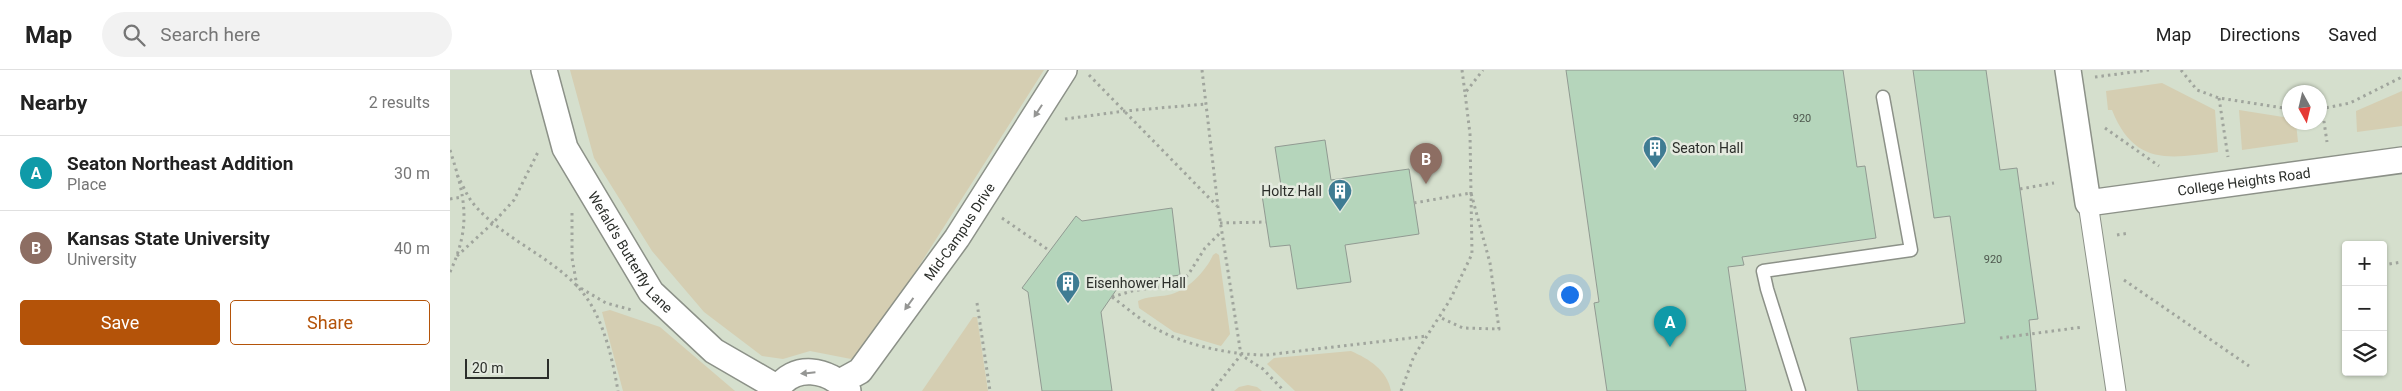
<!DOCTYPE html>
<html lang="en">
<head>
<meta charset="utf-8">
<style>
	:root { --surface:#fff; --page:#f2f2f2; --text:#222; --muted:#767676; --line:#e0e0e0; --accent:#b45309 }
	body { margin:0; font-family:Roboto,sans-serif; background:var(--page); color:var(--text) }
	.controls { position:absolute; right:15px; bottom:15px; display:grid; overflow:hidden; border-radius:5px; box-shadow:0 1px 4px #0004 }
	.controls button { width:45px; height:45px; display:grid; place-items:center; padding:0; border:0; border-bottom:1px solid var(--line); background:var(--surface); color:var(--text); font:25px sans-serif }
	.compass { position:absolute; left:1832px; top:15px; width:45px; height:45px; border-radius:50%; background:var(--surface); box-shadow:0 1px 4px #0004; rotate:172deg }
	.scale { position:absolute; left:15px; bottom:12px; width:84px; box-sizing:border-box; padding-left:5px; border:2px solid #2b2e2a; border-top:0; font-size:14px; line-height:18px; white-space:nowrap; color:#2b2e2a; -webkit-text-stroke:4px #e4eadf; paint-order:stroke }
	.you { position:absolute; left:1119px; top:224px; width:18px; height:18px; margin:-12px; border:4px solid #fff; border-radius:50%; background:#1a73e8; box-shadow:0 0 0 8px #1a73e833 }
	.badge { display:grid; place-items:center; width:32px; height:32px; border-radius:50%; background:var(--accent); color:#fff; font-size:16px; font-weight:700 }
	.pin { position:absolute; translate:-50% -41px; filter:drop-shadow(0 1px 2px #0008) }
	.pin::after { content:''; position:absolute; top:26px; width:18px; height:15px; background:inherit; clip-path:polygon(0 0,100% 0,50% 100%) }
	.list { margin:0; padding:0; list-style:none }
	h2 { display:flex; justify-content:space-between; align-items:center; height:65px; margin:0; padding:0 20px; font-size:21px }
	h2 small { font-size:16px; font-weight:400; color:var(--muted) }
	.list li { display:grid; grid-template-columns:32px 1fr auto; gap:15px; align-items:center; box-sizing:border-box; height:75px; padding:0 20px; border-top:1px solid var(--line) }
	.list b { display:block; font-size:19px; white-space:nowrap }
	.list p { margin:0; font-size:16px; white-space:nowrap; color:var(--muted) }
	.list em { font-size:16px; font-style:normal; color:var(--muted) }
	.actions { display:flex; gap:10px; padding:15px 20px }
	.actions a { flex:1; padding:11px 0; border:1px solid var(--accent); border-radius:5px; text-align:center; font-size:18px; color:var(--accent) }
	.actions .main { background:var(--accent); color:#fff }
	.icon { flex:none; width:28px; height:28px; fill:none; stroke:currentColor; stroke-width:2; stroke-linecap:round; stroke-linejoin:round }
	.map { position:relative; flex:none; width:1952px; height:321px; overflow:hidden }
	header { display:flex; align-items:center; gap:30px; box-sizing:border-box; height:70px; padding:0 25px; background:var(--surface); border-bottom:1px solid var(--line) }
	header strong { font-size:24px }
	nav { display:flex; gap:28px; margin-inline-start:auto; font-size:18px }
	.search { width:350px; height:45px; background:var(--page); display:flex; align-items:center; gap:12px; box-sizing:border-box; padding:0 18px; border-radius:28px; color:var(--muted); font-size:19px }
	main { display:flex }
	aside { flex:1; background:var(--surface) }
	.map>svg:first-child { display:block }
	.built { fill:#d5dfcd; fill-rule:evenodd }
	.green { fill:#d5ceb2 }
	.building { fill:#b5d5bb; stroke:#919a92 }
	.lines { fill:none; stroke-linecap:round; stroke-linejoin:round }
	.service-casing { stroke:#8c9188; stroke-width:15 }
	.pedestrian-casing { stroke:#8c9188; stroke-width:21 }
	.minor-casing { stroke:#8c9188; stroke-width:28 }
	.path { stroke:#a0a59d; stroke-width:3; stroke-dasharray:2.5 4; stroke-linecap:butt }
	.service { stroke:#fff; stroke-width:12 }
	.pedestrian { stroke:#fff; stroke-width:19 }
	.minor { stroke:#fff; stroke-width:25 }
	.oneway { fill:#959694 }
	.labels { text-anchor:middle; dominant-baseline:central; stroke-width:5; stroke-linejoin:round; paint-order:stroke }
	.number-label { font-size:11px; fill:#4e584e }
	.poi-label { font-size:14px; fill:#2b2e2a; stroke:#e4eadf; text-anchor:start }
	.street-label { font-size:14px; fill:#2b2e2a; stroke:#e4eadf }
</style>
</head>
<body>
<header>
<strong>Map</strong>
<div class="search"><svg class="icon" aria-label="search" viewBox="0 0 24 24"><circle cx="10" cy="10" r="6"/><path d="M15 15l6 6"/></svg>Search here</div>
<nav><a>Map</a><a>Directions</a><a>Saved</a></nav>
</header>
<main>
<aside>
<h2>Nearby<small>2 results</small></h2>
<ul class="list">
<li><span class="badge" style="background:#0f9aa8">A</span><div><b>Seaton Northeast Addition</b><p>Place</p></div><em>30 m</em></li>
<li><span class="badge" style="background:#8d6e63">B</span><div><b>Kansas State University</b><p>University</p></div><em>40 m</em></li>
</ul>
<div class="actions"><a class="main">Save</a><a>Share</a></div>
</aside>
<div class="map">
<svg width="1952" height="321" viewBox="0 0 1952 321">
	<rect width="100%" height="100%" fill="#e4eadf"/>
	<path class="built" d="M0,0H1952V321H0ZM1840,22H1870V52H1840ZM1896,175H1933V302H1896Z"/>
	<g class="green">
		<polygon points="120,0 594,0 416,279 401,289 360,281 333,289 312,286 254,242 202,181 144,88"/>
		<path d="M1712,13L1765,40L1768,82C1718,89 1684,95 1662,40H1658L1656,21Z"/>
		<polygon points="1952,21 1952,56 1907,62 1906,41"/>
		<polygon points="1789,40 1839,48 1840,52 1846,53 1848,72 1792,80"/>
		<path d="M766,183L769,185L780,264L771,276L724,262L689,238L688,231C697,226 708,227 718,225C736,222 756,201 763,185Z"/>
		<polygon points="160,240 210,257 285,321 173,321 152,242"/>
		<polygon points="523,247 527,247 538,321 472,321"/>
		<path d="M901,281C919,289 937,300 941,321H845L817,294L824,288Z"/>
		<polygon points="798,315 807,317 812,321 784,321 789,317"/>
	</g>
	<g class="building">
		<polygon points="1116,0 1393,0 1407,97 1415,96 1426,168 1292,187 1294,195 1278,197 1296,321 1157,321 1144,233 1149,232"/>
		<polygon points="1463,0 1536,0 1550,100 1567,98 1588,249 1579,250 1586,321 1408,321 1400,268 1515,253 1500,146 1484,148"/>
		<polygon points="875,70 881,110 959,99 969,164 895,175 901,212 847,219 840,175 820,177 812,125 832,122 825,77"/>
		<polygon points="722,138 730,205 671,213 651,242 662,321 592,321 578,222 572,218 626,146 632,151"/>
	</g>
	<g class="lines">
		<defs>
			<polyline id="service" points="1349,321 1317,219 1313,201 1461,180 1433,27"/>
			<polyline id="pedestrian" points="1638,133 1666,321"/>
			<g id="minor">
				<path id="s1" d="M94,0L115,78L201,222L264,281L328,318"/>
				<path id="s2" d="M1618,0L1638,133L1952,90"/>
				<path id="s3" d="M390,312L410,301L507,168L614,0"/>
				<path d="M326,321C343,292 379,299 398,321"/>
			</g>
		</defs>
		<use href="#service" class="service-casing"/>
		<use href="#pedestrian" class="pedestrian-casing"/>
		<use href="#minor" class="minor-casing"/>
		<g class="path">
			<polyline points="752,0 768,137 791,285 813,299 834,321"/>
			<polyline points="1012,0 1015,23"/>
			<polyline points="1731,0 1747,20 1769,28 1840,39"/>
			<polyline points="639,5 767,136"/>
			<polyline points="1645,7 1699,0"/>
			<polyline points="1769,28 1778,87"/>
			<polyline points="1872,38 1877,72"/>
			<polyline points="1870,39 1900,33 1952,7"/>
			<polyline points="615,49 675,41 756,34"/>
			<polyline points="1655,58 1709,96"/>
			<path d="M0,80C15,127 22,155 0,202"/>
			<path d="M7,105C12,113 16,124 22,132C50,167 95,183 126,215C152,241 162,286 168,321"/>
			<polyline points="1570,119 1604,113"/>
			<polyline points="0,129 12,127"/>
			<polyline points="964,133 1021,123 1040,193 1049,259 1013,258 989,247"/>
			<polyline points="122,143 122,188 127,216 156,233 182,240"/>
			<polyline points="552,148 600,181"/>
			<polyline points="770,153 816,152"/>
			<polyline points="1667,165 1679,163"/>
			<polyline points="7,186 44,152 64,130 88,82"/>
			<polyline points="1933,195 1952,192"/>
			<polyline points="1674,210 1799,296"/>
			<path d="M662,227C676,237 689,249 703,257C733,275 781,285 816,285L977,266"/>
			<polyline points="662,227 682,221 728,214 738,205 755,178 771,162"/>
			<polyline points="527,233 540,321"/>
			<polyline points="1550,268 1633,257"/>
			<polyline points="762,321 791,285"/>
			<polyline points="951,321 964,286 1000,230 1022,184 1020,64 1015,23 1033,0"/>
		</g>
		<use href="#service" class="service"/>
		<use href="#pedestrian" class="pedestrian"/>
		<use href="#minor" class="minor"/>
	</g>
	<defs><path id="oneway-solid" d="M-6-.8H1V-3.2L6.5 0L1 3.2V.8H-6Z" transform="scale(1.25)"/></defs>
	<g class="oneway">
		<use href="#oneway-solid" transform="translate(588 41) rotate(123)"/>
		<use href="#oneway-solid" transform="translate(459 234) rotate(126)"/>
		<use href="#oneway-solid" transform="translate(358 303) rotate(174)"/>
	</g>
	<defs>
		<symbol id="building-pin" viewBox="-11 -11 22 30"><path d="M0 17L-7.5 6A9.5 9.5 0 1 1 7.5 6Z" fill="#3f7c93" stroke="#e4eadf"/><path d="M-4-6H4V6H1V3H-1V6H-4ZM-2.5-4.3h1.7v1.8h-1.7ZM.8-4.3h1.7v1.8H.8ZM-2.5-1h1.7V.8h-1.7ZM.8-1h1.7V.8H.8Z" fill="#fff"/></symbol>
	</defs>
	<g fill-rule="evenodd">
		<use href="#building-pin" x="1191" y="64" width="28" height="38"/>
		<use href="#building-pin" x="876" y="107" width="28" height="38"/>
		<use href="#building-pin" x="604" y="199" width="28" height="38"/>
	</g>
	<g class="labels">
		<g class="number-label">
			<text x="1352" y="48">920</text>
			<text x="1543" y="189">920</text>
		</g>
		<g class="poi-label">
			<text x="1222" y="78">Seaton Hall</text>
			<text x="872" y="121" text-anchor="end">Holtz Hall</text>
			<text x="636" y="213">Eisenhower Hall</text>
		</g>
		<g class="street-label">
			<text stroke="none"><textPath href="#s2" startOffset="292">College Heights Road</textPath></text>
			<text stroke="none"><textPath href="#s3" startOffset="194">Mid-Campus Drive</textPath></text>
			<text stroke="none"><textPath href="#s1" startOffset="204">Wefald's Butterfly Lane</textPath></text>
		</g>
	</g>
</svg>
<div class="controls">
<button>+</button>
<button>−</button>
<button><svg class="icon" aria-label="layers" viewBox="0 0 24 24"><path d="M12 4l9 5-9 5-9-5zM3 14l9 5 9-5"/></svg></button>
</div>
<svg class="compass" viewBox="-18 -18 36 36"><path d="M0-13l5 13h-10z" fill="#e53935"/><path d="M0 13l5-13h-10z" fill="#767676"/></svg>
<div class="scale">20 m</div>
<div class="you"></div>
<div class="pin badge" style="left:1220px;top:277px;background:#0f9aa8">A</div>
<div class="pin badge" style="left:976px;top:114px;background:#8d6e63">B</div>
</div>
</main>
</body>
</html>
